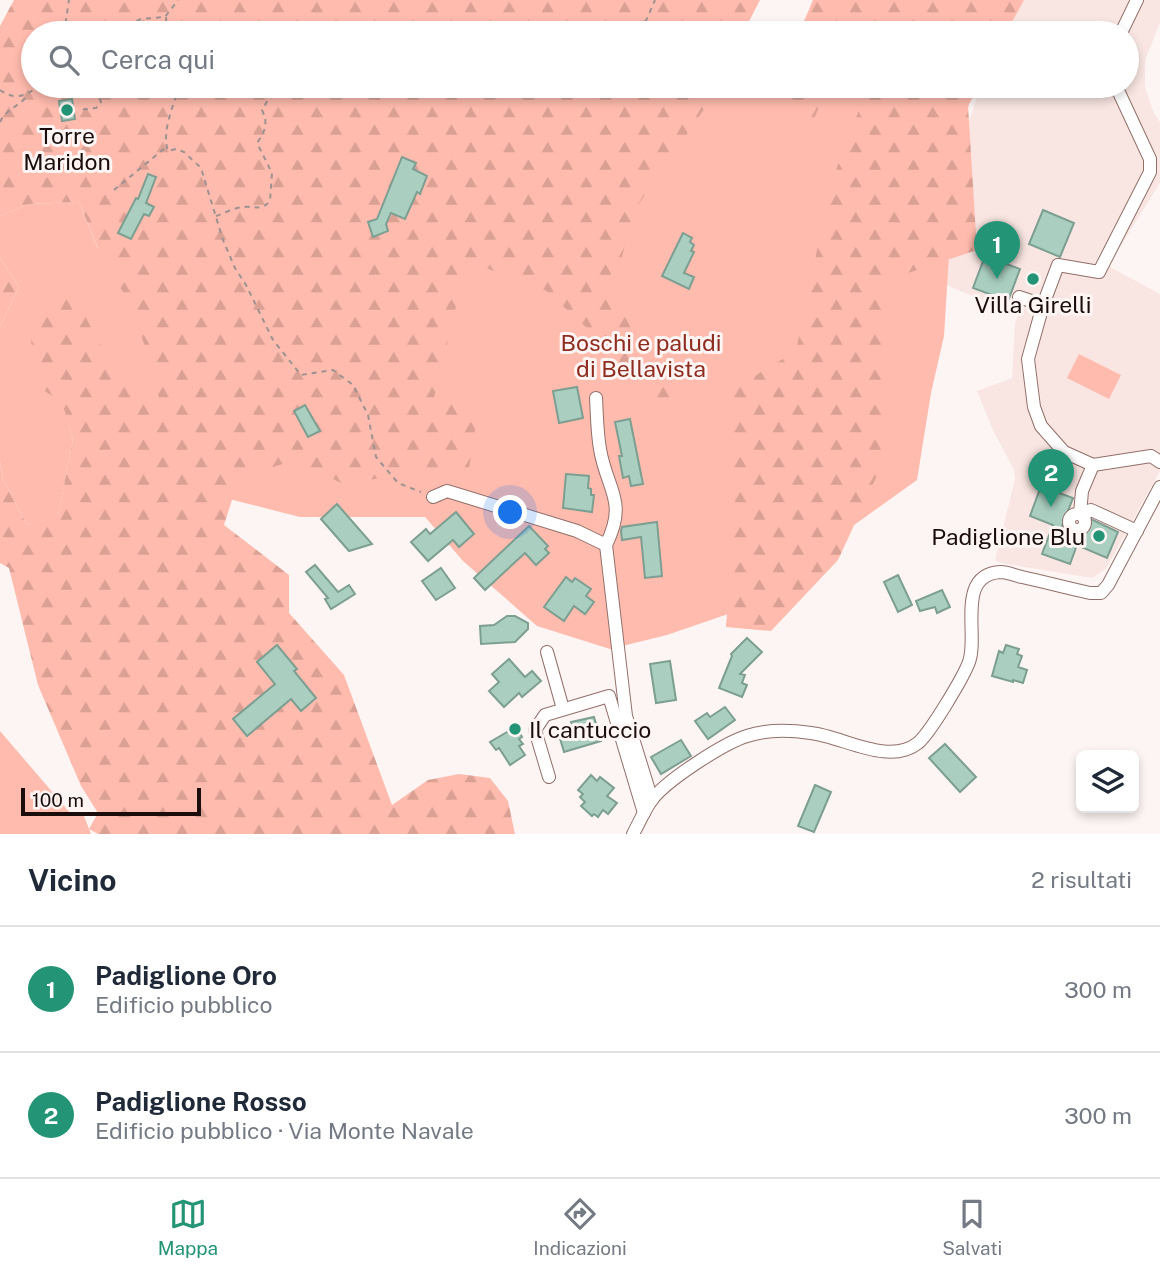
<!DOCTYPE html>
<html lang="it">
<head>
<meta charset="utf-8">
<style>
	:root { --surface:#fff; --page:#f6f6f7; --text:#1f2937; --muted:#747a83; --line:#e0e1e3; --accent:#239476 }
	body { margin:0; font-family:"Public Sans",sans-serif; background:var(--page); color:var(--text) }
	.controls { position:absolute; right:21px; bottom:21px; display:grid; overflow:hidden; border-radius:10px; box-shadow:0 4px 10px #0003 }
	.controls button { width:63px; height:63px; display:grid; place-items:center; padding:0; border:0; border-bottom:2px solid var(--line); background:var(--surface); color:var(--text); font:35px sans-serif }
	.scale { position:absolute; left:21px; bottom:18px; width:180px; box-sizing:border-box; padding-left:7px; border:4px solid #1a0d0b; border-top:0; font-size:19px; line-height:24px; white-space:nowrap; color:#1a0d0b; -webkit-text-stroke:5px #fdf5f3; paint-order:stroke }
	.you { position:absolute; left:511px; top:513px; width:24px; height:24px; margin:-18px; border:5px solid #fff; border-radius:50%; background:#1a73e8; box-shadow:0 0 0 10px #1a73e833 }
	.badge { display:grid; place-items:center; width:46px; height:46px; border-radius:50%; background:var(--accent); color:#fff; font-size:23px; font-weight:700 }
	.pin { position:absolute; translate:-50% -58px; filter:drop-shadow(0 2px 4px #0008) }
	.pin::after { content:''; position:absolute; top:37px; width:24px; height:21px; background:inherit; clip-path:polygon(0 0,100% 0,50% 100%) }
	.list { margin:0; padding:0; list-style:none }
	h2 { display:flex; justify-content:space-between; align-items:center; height:91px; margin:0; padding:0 28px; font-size:30px }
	h2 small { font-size:23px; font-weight:400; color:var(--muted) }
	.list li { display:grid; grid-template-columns:46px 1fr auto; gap:21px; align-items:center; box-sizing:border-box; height:126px; padding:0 28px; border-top:2px solid var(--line) }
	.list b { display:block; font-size:26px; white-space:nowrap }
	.list p { margin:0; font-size:23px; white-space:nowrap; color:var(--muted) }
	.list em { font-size:23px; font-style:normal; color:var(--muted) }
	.icon { flex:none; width:38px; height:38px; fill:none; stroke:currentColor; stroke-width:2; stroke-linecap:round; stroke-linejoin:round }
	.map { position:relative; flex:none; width:1160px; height:834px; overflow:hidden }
	.search { position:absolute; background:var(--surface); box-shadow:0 4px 10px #0003; left:21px; right:21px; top:21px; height:77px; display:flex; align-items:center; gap:18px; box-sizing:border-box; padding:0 24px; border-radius:38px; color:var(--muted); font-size:26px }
	.sheet { height:343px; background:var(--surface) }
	nav { display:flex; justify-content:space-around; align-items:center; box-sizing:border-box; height:98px; border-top:2px solid var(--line); background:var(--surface); font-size:19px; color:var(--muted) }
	nav a { display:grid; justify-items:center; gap:4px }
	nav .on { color:var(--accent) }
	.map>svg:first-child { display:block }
	.built { fill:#f9e6e2 }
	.green { fill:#ffbbae }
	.forest { fill:url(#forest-firs) }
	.building { fill:#aacfc1; stroke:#7c9f92; stroke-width:2 }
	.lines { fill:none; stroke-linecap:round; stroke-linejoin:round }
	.minor-casing { stroke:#916f69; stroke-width:14 }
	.path { stroke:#9c9290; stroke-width:2; stroke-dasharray:5 5; stroke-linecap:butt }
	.minor { stroke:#fff; stroke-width:12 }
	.poi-dot { fill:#239476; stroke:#fdf5f3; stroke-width:2.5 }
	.labels { text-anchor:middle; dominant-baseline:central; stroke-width:6; stroke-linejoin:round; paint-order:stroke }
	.poi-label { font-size:23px; fill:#1a0d0b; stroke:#fdf5f3 }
	.park-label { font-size:23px; fill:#8e2c1f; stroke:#fdf5f3 }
</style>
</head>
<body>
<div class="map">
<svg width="1160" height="834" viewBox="0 0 1160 834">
	<defs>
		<pattern id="forest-firs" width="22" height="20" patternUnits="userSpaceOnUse" patternTransform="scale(1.75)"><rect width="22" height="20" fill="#ffbbae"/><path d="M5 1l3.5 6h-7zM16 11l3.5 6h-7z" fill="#daa094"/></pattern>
	</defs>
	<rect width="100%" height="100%" fill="#fdf5f3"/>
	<polygon class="built" points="1012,0 1160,0 1160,22 1145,61 1145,87 1153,111 1160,122 1160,183 1108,266 1160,294 1160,471 1106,569 1092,578 1001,563 995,560 1015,479 1014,470 993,430 977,391 1012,378 1015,323 1018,316 894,262 968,124 981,86 1127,86 1127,33 1000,33"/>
	<g class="green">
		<polygon points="166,86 971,86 949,255 944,336 931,393 917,480 731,613 667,635 610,649 537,626 463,561 425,517 300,517 233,500 135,489 69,426 73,440 58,516 27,525 3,479 0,461 0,326 19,287 0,258 0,216 29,204 79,202 98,249"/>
		<polygon points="1079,354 1121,375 1109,399 1067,378"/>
		<polygon points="0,731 72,815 84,816 91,834 0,834"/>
	</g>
	<g class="forest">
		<polygon points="14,0 760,0 743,33 33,33 33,86 717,86 709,102 636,208 612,291 646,357 692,393 659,413 623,386 596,336 545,290 467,261 434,398 480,398 469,468 341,483 295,460 239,478 224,525 289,575 289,613 344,675 392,805 428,780 459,774 490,778 508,801 515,834 98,834 89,829 98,813 81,786 38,685 9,568 0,563 0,461 3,479 27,525 58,515 73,440 62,402 35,385 29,315 56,293 77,301 116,374 161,410 153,367 126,297 102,258 79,202 29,204 0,216 0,26"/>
		<polygon points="813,0 1024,0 1006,33 799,33"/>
		<polygon points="776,86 828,86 807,135 773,94"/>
		<polygon points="835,86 979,86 968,106 977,250 881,282 886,456 838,560 771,631 726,627 731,562 731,390 796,351 831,183 860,107"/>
		<polygon points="0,258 19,287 0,326"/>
	</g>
	<g class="building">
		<polygon points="72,99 75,119 62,121 59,101"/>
		<polygon points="402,157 416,163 413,169 427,176 420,194 417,192 405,219 391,213 386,224 388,231 373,237 368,222 377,219"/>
		<polygon points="148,174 156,177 146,203 154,207 149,216 144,214 131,239 118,233 136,198 138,199"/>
		<polygon points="1043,210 1074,223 1060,257 1029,244"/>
		<polygon points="683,233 692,238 690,242 694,245 691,251 694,252 684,273 694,277 689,289 662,276"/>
		<polygon points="985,256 1020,269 1008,301 973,288"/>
		<polygon points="577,387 583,418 559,423 553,391"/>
		<polygon points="305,405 320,431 308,437 294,411"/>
		<polygon points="630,419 643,484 631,486 629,476 623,478 619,456 622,456 615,422"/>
		<polygon points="566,474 589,476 588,488 591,489 591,495 594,495 592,512 563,508"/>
		<polygon points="1041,486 1073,498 1061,529 1083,537 1091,519 1118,532 1107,558 1077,545 1070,564 1042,554 1053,525 1030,516"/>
		<polygon points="337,504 372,544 349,551 321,519"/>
		<polygon points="456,512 474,534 459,547 453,540 428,561 411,542 426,529 430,534"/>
		<polygon points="657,522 662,576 645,578 641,537 622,540 621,531 622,527"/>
		<polygon points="529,526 548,546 545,549 549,553 536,565 525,553 485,590 474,578"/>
		<polygon points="315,565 338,592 349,585 355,594 331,609 325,599 328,598 306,572"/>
		<polygon points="441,568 455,588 436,600 422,581"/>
		<polygon points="898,575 912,605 898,612 884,582"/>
		<polygon points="566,577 572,582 575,578 591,589 586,596 594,602 585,614 574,606 564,621 544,607"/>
		<polygon points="942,590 950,607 937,613 935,607 920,611 916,601"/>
		<polygon points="507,616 515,616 528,623 528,629 515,642 481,644 480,626 494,625"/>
		<polygon points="747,638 762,652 740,674 745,675 742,683 747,685 742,697 719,688 732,656 731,654"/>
		<polygon points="277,645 297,669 294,671 316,698 301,711 291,699 247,736 233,719 275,684 257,662"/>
		<polygon points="1006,645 1019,649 1017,654 1022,656 1018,667 1027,670 1023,683 1013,680 1013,682 992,676 999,651 1003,653"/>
		<polygon points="509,659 525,677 532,671 541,681 522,697 519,693 504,707 489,691 499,682 492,674"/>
		<polygon points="670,661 676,700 656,703 650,664"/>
		<polygon points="725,707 735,720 708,739 695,721 707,713 710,717"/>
		<polygon points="594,717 601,741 564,752 558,732 573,728 571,722"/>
		<polygon points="516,727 522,737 519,739 523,744 519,746 525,755 510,765 499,748 496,750 490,742"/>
		<polygon points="681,740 691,756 661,774 651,757"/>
		<polygon points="945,744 976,777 960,792 929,758"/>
		<polygon points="591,775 597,781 600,777 614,788 607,796 617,803 608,814 603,810 598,817 594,814 592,816 581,806 585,802 580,797 583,794 578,790"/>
		<polygon points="815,785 831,792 814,832 798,826"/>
	</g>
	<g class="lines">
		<defs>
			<g id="minor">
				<polyline points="1121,33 1137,0"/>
				<polyline points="1116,86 1150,159 1150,172 1099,272 1058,265 1043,305 1028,359 1034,407 1041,426 1064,452 1093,465 1082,491 1080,514 1091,510 1137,531"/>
				<polyline points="1019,297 1043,305"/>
				<path d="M596,398C597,415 597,432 600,449C607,491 628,500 606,545L626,716L652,800"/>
				<polyline points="1093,465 1151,456 1160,462"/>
				<polyline points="433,497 447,491 577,531 606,545"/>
				<circle cx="1077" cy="522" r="8"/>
				<polyline points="547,652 563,709"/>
				<polyline points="549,777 535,730 545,715 609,696 644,813"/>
				<path d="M633,834C639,823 644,811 651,801C665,781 724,743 747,736C768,729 790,730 811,733C844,737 889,766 918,743C930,733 963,678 969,662C979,635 955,574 1001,572C1008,572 1016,576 1022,577C1045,582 1067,588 1090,593H1101L1108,585L1160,487"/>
			</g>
		</defs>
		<use href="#minor" class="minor-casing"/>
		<g class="path">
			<polyline points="166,17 167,33"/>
			<polyline points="64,33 69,0"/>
			<polyline points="109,33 141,19 165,17 178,0"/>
			<polyline points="379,33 381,23 393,24 406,33"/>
			<polyline points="629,33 645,23 655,0"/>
			<polyline points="74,86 97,93 101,102 96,108 78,110"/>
			<path d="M179,86C174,105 161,132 168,151L176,149L184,152L201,168L223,240L235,268L246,285L273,340L301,375L333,370L353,385L368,415L376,457L398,483L421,492"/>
			<path d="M0,90C14,100 26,97 38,86"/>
			<path d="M0,122C6,109 20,106 28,95"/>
			<polyline points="114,190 165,148"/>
			<path d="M216,216C225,213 236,207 244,207C257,206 261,211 270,201L272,173L257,143C266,130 268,123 262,110L269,98L302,86"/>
		</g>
		<use href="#minor" class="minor"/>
	</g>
	<g class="poi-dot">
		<circle cx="67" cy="110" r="7"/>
		<circle cx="1033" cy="279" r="7"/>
		<circle cx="1099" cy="536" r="7"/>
		<circle cx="515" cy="729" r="7"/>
	</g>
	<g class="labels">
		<g class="poi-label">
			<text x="67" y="135">Torre<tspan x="67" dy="26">Maridon</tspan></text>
			<text x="1033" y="304">Villa Girelli</text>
			<text x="1085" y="536" text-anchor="end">Padiglione Blu</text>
			<text x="529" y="729" text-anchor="start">Il cantuccio</text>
		</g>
		<g class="park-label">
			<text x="641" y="342">Boschi e paludi<tspan x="641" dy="26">di Bellavista</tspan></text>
		</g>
	</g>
</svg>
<div class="controls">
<button><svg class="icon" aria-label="layers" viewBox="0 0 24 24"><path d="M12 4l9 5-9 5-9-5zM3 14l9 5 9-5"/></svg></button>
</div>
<div class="scale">100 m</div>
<div class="you"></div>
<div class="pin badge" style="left:997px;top:279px">1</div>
<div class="pin badge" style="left:1051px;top:507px">2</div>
<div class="search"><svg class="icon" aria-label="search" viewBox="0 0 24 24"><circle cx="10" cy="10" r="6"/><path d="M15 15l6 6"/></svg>Cerca qui</div>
</div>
<section class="sheet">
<h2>Vicino<small>2 risultati</small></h2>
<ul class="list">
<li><span class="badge">1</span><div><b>Padiglione Oro</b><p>Edificio pubblico</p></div><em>300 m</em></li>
<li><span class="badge">2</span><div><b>Padiglione Rosso</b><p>Edificio pubblico · Via Monte Navale</p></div><em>300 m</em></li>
</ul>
</section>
<nav>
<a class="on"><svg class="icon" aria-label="map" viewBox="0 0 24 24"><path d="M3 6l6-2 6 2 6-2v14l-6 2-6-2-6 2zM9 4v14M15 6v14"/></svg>Mappa</a>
<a><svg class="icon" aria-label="directions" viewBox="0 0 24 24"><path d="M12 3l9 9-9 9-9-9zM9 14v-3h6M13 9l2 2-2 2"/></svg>Indicazioni</a>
<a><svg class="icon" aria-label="saved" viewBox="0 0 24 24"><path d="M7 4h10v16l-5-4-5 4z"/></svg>Salvati</a>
</nav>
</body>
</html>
